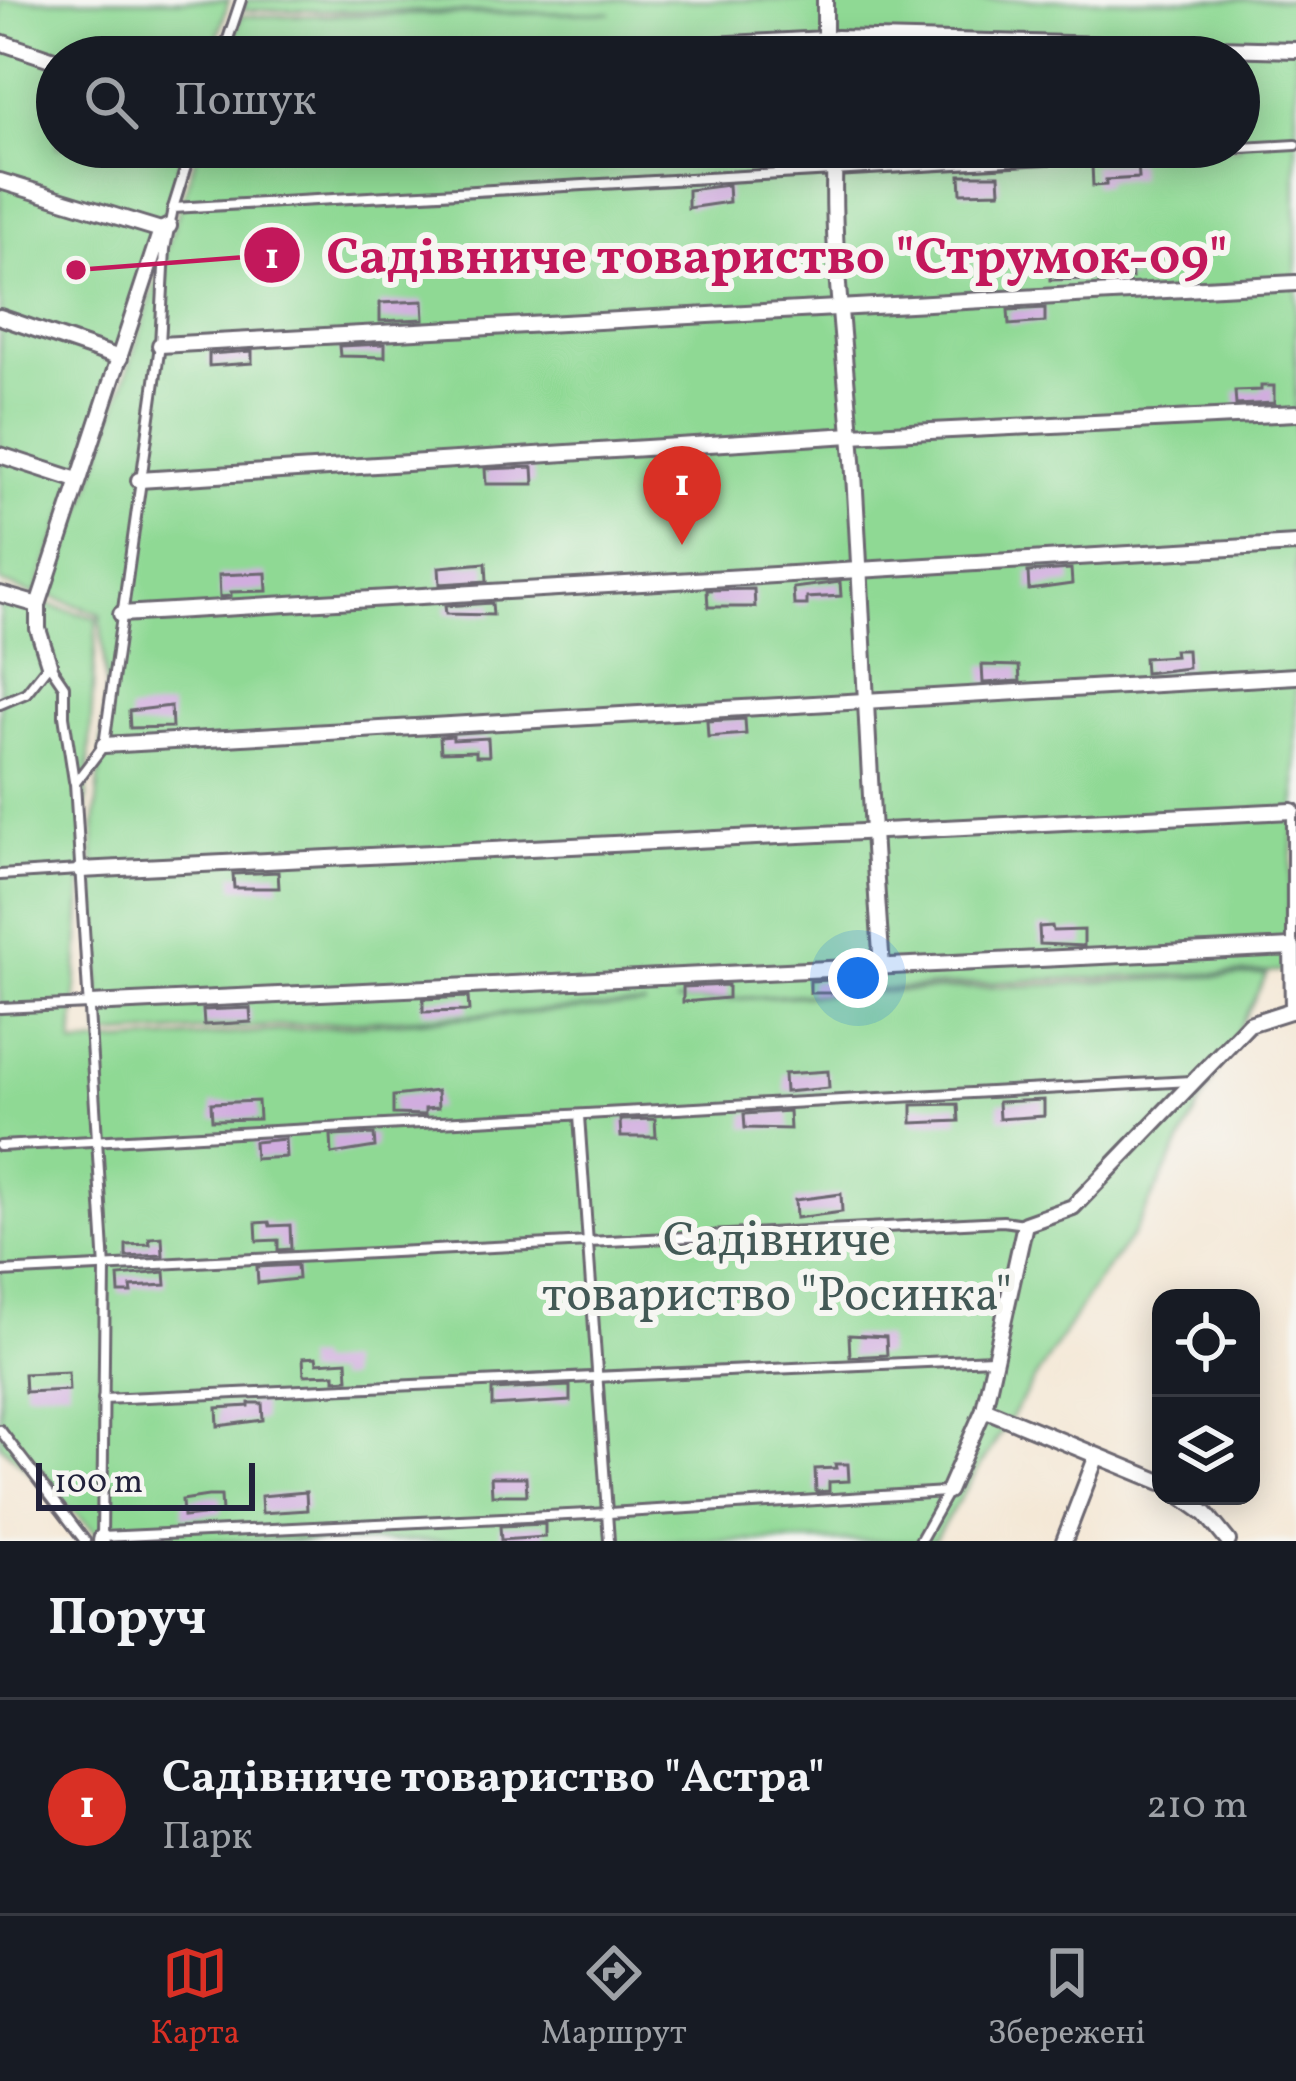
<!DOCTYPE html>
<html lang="uk">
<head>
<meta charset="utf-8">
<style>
	:root { --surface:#171b24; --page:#242831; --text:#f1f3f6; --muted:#9ea1a6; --line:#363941; --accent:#d93025 }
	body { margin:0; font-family:Vollkorn,serif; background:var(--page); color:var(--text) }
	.controls { position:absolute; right:36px; bottom:36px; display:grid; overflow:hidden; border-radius:24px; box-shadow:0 6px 30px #0003 }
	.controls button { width:108px; height:108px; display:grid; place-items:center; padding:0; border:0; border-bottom:3px solid var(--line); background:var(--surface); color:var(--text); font:60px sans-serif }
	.scale { position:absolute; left:36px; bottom:30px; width:219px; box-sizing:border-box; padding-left:12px; border:6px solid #22223b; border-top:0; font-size:33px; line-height:42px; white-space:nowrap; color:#22223b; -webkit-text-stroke:9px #f6f6f2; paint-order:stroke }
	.you { position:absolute; left:858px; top:978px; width:42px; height:42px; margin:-30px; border:9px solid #fff; border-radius:50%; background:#1a73e8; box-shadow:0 0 0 18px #1a73e833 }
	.badge { display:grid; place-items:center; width:78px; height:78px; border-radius:50%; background:var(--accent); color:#fff; font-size:39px; font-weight:700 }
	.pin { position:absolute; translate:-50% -99px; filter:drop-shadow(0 3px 6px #0008) }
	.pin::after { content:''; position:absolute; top:63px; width:42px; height:36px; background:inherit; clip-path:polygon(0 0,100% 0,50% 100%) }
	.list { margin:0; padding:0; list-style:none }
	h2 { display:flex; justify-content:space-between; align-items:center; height:156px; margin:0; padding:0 48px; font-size:51px }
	h2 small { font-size:39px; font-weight:400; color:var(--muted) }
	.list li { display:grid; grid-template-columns:78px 1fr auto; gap:36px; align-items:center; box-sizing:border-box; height:216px; padding:0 48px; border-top:3px solid var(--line) }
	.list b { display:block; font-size:45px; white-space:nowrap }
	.list p { margin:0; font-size:39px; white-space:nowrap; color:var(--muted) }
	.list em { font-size:39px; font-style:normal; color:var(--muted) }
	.icon { flex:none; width:66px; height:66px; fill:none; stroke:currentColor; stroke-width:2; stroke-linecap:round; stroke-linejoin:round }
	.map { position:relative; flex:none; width:1296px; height:1541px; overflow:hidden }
	.search { position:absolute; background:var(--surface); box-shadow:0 6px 30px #0003; left:36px; right:36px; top:36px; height:132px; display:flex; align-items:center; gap:30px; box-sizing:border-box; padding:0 42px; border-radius:66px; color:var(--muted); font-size:45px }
	.sheet { height:372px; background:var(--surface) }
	nav { display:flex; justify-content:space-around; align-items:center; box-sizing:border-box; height:168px; border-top:3px solid var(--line); background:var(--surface); font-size:33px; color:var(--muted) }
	nav a { display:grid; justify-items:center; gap:6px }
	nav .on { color:var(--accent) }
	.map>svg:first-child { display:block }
	.green { fill:#8fd994; stroke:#587e68; stroke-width:3 }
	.building { fill:#d1addf }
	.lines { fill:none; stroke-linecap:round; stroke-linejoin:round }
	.lane-casing { stroke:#6c6771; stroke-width:14 }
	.street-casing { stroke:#6c6771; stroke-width:20 }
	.lane { stroke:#fff; stroke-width:8 }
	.street { stroke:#fff; stroke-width:14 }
	.labels { text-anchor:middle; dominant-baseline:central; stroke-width:12; stroke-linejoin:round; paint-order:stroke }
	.park-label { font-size:48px; fill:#435956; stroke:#f6f6f2 }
	.leader { fill:none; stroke:#c2185b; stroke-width:4.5 }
	.callout-dot { fill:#c2185b; stroke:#f6f6f2; stroke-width:4.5 }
	.mark-label { font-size:36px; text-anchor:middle; font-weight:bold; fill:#fff }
	.callout-label { font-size:51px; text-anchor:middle; font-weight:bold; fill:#c2185b; stroke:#f6f6f2; stroke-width:12; stroke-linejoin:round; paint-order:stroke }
</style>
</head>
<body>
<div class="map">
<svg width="1296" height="1541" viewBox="0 0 1296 1541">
	<rect width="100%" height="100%" fill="#f6f6f2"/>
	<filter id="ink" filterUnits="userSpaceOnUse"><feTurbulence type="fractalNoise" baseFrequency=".00833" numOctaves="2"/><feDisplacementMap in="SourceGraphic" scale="24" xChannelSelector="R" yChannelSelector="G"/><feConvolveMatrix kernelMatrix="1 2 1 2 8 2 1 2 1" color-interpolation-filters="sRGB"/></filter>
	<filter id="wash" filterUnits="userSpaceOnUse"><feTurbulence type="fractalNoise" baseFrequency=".004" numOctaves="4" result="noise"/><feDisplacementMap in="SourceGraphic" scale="48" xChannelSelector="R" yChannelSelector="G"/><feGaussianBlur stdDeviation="2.7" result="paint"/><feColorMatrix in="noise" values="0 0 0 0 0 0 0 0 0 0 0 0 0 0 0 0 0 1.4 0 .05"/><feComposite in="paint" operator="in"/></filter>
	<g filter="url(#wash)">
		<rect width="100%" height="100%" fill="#f4e7d4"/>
		<g class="green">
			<polygon points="0,0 229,0 212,57 57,57 57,147 184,147 141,311 35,595 0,582"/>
			<polygon points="246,0 1296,0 1296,797 1284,971 1042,980 675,1002 1267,974 1133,1235 1095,1284 933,1541 105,1541 0,1444 0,592 97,618 73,1045 646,1005 101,1036 93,851 106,685 100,614 50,596 88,495 199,147 1239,147 1239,57 228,57 241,16 612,13 243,10"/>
		</g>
		<g id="blocks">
			<g class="building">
				<polygon points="1138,162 1139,178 1106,180 1106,185 1093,186 1092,165"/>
				<polygon points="960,175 999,175 1000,192 961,193"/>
				<polygon points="728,185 729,202 688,208 688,190"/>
				<polygon points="1131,260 1132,278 1050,280 1050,262 1063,262 1063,265"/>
				<polygon points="423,301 424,319 380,321 380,303"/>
				<polygon points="1045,308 1045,322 1009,325 1008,310"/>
				<polygon points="385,344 385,357 340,356 339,346"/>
				<polygon points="252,351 252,363 209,366 209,354"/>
				<polygon points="1261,386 1274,386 1274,403 1236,405 1235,391 1261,390"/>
				<polygon points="658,458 699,459 699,476 659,475"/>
				<polygon points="533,467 534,484 486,484 485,469"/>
				<polygon points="486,563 487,581 440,584 439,567"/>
				<polygon points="1071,569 1072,584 1029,590 1028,572"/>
				<polygon points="266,573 267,591 231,592 231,596 220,597 219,575"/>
				<polygon points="840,582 841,596 807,598 807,605 794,605 793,588"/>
				<polygon points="754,589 755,607 708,607 707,590"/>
				<polygon points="492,603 493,615 446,614 445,606"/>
				<polygon points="1174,650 1187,650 1188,668 1145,673 1144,658 1175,656"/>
				<polygon points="982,665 1019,666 1020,681 983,683"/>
				<polygon points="171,706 172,727 130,728 129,711"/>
				<polygon points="745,719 746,734 708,737 707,721"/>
				<polygon points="453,736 453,740 488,738 489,756 476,756 476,751 441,752 440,737"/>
				<polygon points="278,872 279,888 234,888 233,874"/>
				<polygon points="1052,926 1053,931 1084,930 1084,946 1040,944 1039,927"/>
				<polygon points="854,979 854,993 810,993 810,981"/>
				<polygon points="728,985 728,998 683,1002 683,987"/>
				<polygon points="468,997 469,1011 423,1012 423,999"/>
				<polygon points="250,1008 251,1022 204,1025 203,1010"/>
				<polygon points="828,1071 829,1088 785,1092 784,1074"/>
				<polygon points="437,1091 438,1108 425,1109 425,1115 393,1114 393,1096"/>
				<polygon points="1044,1100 1044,1116 999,1119 998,1102"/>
				<polygon points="258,1101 259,1119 212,1120 211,1103"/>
				<polygon points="958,1104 959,1121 912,1123 912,1105"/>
				<polygon points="789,1111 790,1129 745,1128 744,1114"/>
				<polygon points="655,1119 656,1137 621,1137 620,1120"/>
				<polygon points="374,1134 375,1147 332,1154 331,1136"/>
				<polygon points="285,1139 286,1157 255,1159 254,1142"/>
				<polygon points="841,1194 842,1212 796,1218 795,1200"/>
				<polygon points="269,1222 270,1226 290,1225 291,1249 278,1250 278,1240 257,1241 256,1223"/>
				<polygon points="162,1237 163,1255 126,1257 126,1245 150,1244 149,1238"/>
				<polygon points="297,1265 298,1279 258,1283 257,1267"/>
				<polygon points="165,1272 166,1285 131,1287 132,1293 119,1293 118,1276"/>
				<polygon points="849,1335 886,1337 887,1355 850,1357"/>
				<polygon points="316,1357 317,1363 347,1361 348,1379 335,1380 335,1374 304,1375 303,1358"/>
				<polygon points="68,1372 69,1390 25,1392 24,1374"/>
				<polygon points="570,1386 570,1401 492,1406 492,1390"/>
				<polygon points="249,1403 262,1403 263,1420 218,1426 217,1408 249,1406"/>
				<polygon points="835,1464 848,1464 849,1481 829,1482 829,1491 816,1492 815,1469 836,1468"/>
				<polygon points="491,1477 526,1477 527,1495 492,1495"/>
				<polygon points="306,1492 307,1510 262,1513 261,1496"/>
				<polygon points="208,1496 221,1496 222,1513 183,1517 182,1500"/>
				<polygon points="545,1524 545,1537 501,1540 500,1526"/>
			</g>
		</g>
	</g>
	<g filter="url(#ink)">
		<use href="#blocks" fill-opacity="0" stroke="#6c6771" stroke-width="3"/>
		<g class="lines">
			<defs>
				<g id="lane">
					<polyline points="222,57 241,0"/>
					<polyline points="173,208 192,147"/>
					<polyline points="0,704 26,693 49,664 64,686 64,716 74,781"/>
					<polyline points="1292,813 1292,947"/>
					<polyline points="0,875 79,870"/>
					<polyline points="0,1008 89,1004"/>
					<polyline points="579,1116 609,1541"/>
					<polyline points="0,1146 1191,1081"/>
					<polyline points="0,1272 1003,1221 1024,1224"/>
					<polyline points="103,1399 993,1359"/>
					<polyline points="0,1430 85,1541"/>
					<polyline points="102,1537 609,1513 946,1492"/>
					<polyline points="102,1538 105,1269 75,783 104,745 160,345 165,249 173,208 1296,145"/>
					<polyline points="920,1541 947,1493"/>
				</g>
				<g id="street">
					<polyline points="0,42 57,61"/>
					<polyline points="488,57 825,39 825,0"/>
					<polyline points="836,57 836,38 1296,50"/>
					<path d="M835,147C830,256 847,366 854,474C864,638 869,802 882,966"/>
					<polyline points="0,181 161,230"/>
					<polyline points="0,317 120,358"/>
					<polyline points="160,345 1296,283"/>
					<polyline points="0,455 77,480"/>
					<polyline points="139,480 851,435 1296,413"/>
					<polyline points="0,594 38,605"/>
					<polyline points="121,614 1296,544"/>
					<polyline points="49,664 38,629 38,605 161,230 169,226"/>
					<polyline points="104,745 1296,676"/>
					<polyline points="80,870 1292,811"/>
					<polyline points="90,1004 1292,947 1293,1010 1296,1012"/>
					<polyline points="984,1409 1161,1482"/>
					<polyline points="948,1491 984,1409 1025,1224 1073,1207 1249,1024 1293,1010"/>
					<polyline points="1181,1496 1206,1514 1228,1541"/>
					<polyline points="101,1541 102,1537"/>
					<polyline points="1064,1541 1096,1458"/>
				</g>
			</defs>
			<use href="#lane" class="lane-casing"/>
			<use href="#street" class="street-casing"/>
			<use href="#lane" class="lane"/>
			<use href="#street" class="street"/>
		</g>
	</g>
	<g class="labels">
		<g class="park-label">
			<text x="777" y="1242">Садівниче<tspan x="777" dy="55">товариство "Росинка"</tspan></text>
		</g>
	</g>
	<path class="leader" d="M76 270L272 255"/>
	<g class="callout-dot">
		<circle cx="76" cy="270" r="12"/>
		<circle cx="272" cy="255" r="30"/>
	</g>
	<g class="mark-label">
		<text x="272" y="268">1</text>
	</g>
	<g class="callout-label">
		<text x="777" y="273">Садівниче товариство "Струмок-09"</text>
	</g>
</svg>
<div class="controls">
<button><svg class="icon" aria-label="locate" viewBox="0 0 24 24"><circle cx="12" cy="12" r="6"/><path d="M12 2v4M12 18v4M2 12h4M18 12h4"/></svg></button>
<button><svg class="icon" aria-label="layers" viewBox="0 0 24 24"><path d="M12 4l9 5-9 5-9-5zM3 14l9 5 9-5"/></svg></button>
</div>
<div class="scale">100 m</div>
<div class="you"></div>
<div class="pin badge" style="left:682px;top:545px">1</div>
<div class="search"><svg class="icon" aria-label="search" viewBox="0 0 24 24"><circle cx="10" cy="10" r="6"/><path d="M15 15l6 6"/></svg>Пошук</div>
</div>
<section class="sheet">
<h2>Поруч<small></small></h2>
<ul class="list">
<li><span class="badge">1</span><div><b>Садівниче товариство &quot;Астра&quot;</b><p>Парк</p></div><em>210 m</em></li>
</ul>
</section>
<nav>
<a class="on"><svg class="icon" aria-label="map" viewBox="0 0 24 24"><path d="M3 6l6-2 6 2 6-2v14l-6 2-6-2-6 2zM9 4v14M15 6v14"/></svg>Карта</a>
<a><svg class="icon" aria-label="directions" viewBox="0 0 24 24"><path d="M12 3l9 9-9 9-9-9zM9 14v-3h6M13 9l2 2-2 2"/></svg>Маршрут</a>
<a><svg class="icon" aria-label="saved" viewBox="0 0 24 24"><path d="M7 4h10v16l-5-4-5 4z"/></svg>Збережені</a>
</nav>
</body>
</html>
